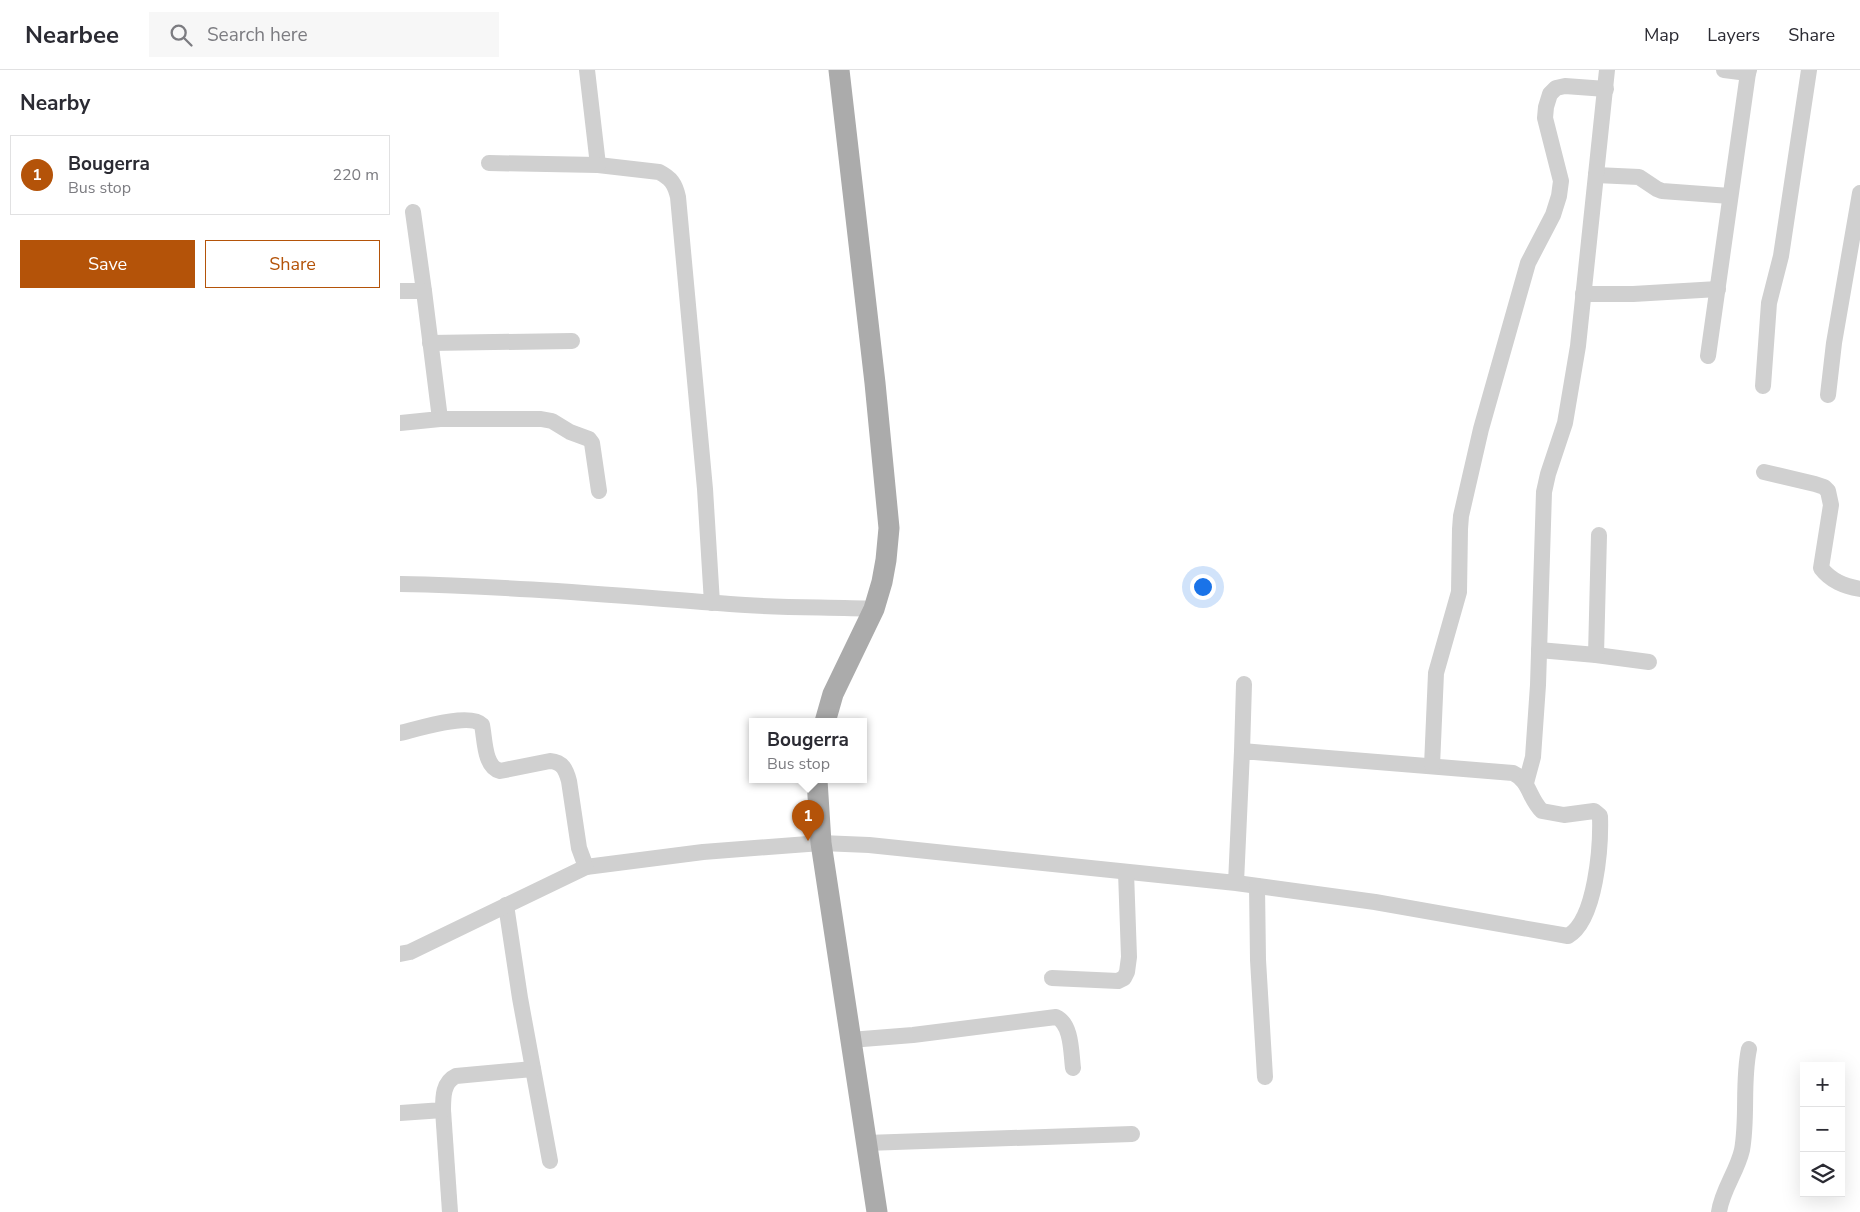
<!DOCTYPE html>
<html lang="en">
<head>
<meta charset="utf-8">
<style>
	:root { --surface:#fff; --page:#f7f7f7; --text:#2b2b33; --muted:#7c7c81; --line:#e1e1e2; --accent:#b45309 }
	body { margin:0; font-family:"Nunito Sans",sans-serif; background:var(--page); color:var(--text) }
	.controls { position:absolute; right:15px; bottom:15px; display:grid; overflow:hidden; border-radius:0px; box-shadow:0 5px 20px #0002 }
	.controls button { width:45px; height:45px; display:grid; place-items:center; padding:0; border:0; border-bottom:1px solid var(--line); background:var(--surface); color:var(--text); font:25px sans-serif }
	.you { position:absolute; left:802px; top:516px; width:18px; height:18px; margin:-12px; border:4px solid #fff; border-radius:50%; background:#1a73e8; box-shadow:0 0 0 8px #1a73e833 }
	.badge { display:grid; place-items:center; width:32px; height:32px; border-radius:50%; background:var(--accent); color:#fff; font-size:16px; font-weight:700 }
	.pin { position:absolute; translate:-50% -41px; filter:drop-shadow(0 1px 2px #0008) }
	.pin::after { content:''; position:absolute; top:26px; width:18px; height:15px; background:inherit; clip-path:polygon(0 0,100% 0,50% 100%) }
	.popup { position:absolute; left:349px; top:648px; width:118px; height:65px; box-sizing:border-box; display:grid; place-content:center; border-radius:0px; background:var(--surface); filter:drop-shadow(0 1px 4px #0005); font-size:16px; white-space:nowrap; color:var(--muted) }
	.popup b { font-size:19px; color:var(--text) }
	.popup::after { content:''; position:absolute; left:50%; top:100%; margin-left:-10px; border:10px solid transparent; border-top-color:var(--surface) }
	.list { margin:0; padding:0; list-style:none }
	h2 { display:flex; justify-content:space-between; align-items:center; height:65px; margin:0; padding:0 20px; font-size:21px }
	h2 small { font-size:16px; font-weight:400; color:var(--muted) }
	.list li { display:grid; grid-template-columns:32px 1fr auto; gap:15px; align-items:center; box-sizing:border-box; height:80px; margin:0 10px 10px; padding:0 10px; border:1px solid var(--line); border-radius:0px }
	.list b { display:block; font-size:19px; white-space:nowrap }
	.list p { margin:0; font-size:16px; white-space:nowrap; color:var(--muted) }
	.list em { font-size:16px; font-style:normal; color:var(--muted) }
	.actions { display:flex; gap:10px; padding:15px 20px }
	.actions a { flex:1; padding:11px 0; border:1px solid var(--accent); border-radius:0px; text-align:center; font-size:18px; color:var(--accent) }
	.actions .main { background:var(--accent); color:#fff }
	.icon { flex:none; width:28px; height:28px; fill:none; stroke:currentColor; stroke-width:2; stroke-linecap:round; stroke-linejoin:round }
	.map { position:relative; flex:none; width:1460px; height:1142px; overflow:hidden }
	header { display:flex; align-items:center; gap:30px; box-sizing:border-box; height:70px; padding:0 25px; background:var(--surface); border-bottom:1px solid var(--line) }
	header strong { font-size:24px }
	nav { display:flex; gap:28px; margin-inline-start:auto; font-size:18px }
	.search { width:350px; height:45px; background:var(--page); display:flex; align-items:center; gap:12px; box-sizing:border-box; padding:0 18px; border-radius:0px; color:var(--muted); font-size:19px }
	main { display:flex }
	aside { flex:1; background:var(--surface) }
	.map>svg:first-child { display:block }
	.lines { fill:none; stroke-linecap:round; stroke-linejoin:round }
	.minor { stroke:#d0d0d0; stroke-width:16 }
	.major { stroke:#ababab; stroke-width:21 }
</style>
</head>
<body>
<header>
<strong>Nearbee</strong>
<div class="search"><svg class="icon" aria-label="search" viewBox="0 0 24 24"><circle cx="10" cy="10" r="6"/><path d="M15 15l6 6"/></svg>Search here</div>
<nav><a>Map</a><a>Layers</a><a>Share</a></nav>
</header>
<main>
<aside>
<h2>Nearby<small></small></h2>
<ul class="list">
<li><span class="badge">1</span><div><b>Bougerra</b><p>Bus stop</p></div><em>220 m</em></li>
</ul>
<div class="actions"><a class="main">Save</a><a>Share</a></div>
</aside>
<div class="map">
<svg width="1460" height="1142" viewBox="0 0 1460 1142">
	<rect width="100%" height="100%" fill="#fff"/>
	<g class="lines">
		<g class="minor">
			<path d="M187,0L198,95L259,102C271,108 275,114 278,127L305,419L312,533"/>
			<polyline points="1324,0 1348,3 1349,0"/>
			<polyline points="89,93 198,95"/>
			<polyline points="1196,105 1239,107 1257,119 1262,121 1330,126"/>
			<polyline points="13,142 24,221"/>
			<polyline points="0,221 24,221 40,349 0,353"/>
			<polyline points="1183,224 1233,224 1318,219"/>
			<polyline points="30,273 172,271"/>
			<polyline points="1308,286 1348,3"/>
			<polyline points="1363,316 1369,233 1381,186 1409,0"/>
			<polyline points="1428,325 1434,273 1460,123"/>
			<polyline points="40,349 141,349 152,351 170,362 189,369 192,373 199,421"/>
			<path d="M1364,402L1415,414L1424,417L1428,421L1431,435L1421,498C1431,511 1444,516 1460,519"/>
			<path d="M0,514C110,516 220,526 330,534C377,538 426,537 474,539"/>
			<polyline points="1139,580 1196,585 1249,592"/>
			<polyline points="1196,585 1199,465"/>
			<path d="M0,663C17,659 70,642 82,655C85,669 84,697 100,701L150,691C163,692 166,700 169,711L179,778L186,797L303,782L421,773L469,775L836,813L975,832L1168,866C1196,850 1201,776 1200,746L1194,741L1164,745L1142,741C1129,729 1130,711 1113,703L842,681L836,813"/>
			<polyline points="842,681 844,614"/>
			<polyline points="1032,696 1036,603 1059,522 1060,459 1061,446 1081,359 1128,193 1153,145 1159,126 1161,111 1145,48 1146,37 1150,24 1156,18 1165,16 1206,19"/>
			<polyline points="1126,713 1133,687 1138,615 1144,422 1148,404 1165,353 1178,276 1207,0"/>
			<polyline points="857,816 858,890 865,1007"/>
			<polyline points="106,835 120,928 150,1091"/>
			<polyline points="0,884 10,882 186,797"/>
			<polyline points="652,908 718,911 724,908 727,902 729,887 726,802"/>
			<path d="M450,970L513,965L656,947C672,954 671,983 673,998"/>
			<polyline points="43,1040 50,1142"/>
			<path d="M0,1043L43,1040C43,1027 43,1012 56,1006L133,999"/>
			<polyline points="466,1073 732,1064"/>
			<path d="M1319,1142C1322,1120 1337,1102 1342,1080C1348,1047 1342,1012 1349,979"/>
		</g>
		<g class="major">
			<polyline points="425,652 433,624 474,539 482,512 486,490 489,458 475,313 439,0"/>
			<polyline points="417,710 421,773 477,1142"/>
		</g>
	</g>
</svg>
<div class="controls">
<button>+</button>
<button>−</button>
<button><svg class="icon" aria-label="layers" viewBox="0 0 24 24"><path d="M12 4l9 5-9 5-9-5zM3 14l9 5 9-5"/></svg></button>
</div>
<div class="you"></div>
<div class="pin badge" style="left:408px;top:771px">1</div>
<div class="popup"><b>Bougerra</b>Bus stop</div>
</div>
</main>
</body>
</html>
